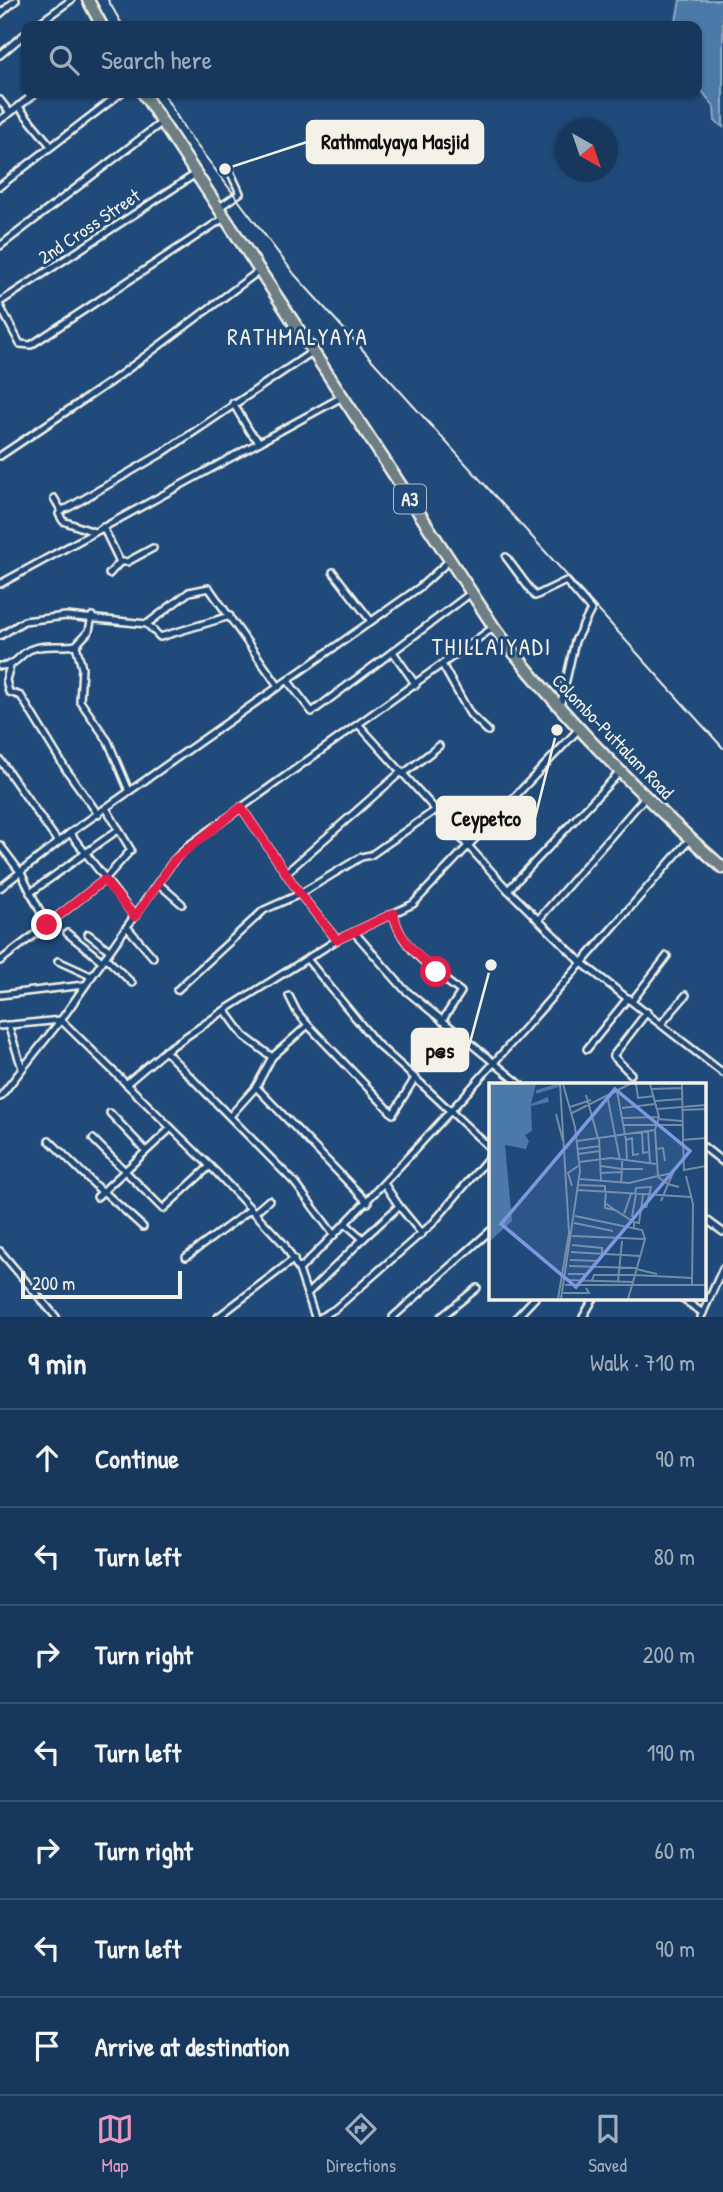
<!DOCTYPE html>
<html lang="en">
<head>
<meta charset="utf-8">
<style>
	:root { --surface:#17385c; --page:#203f62; --text:#f1f3f6; --muted:#9eacbb; --line:#365272; --accent:#e797bd }
	body { margin:0; font-family:"Patrick Hand",sans-serif; background:var(--page); color:var(--text) }
	.compass { position:absolute; left:555px; top:119px; width:63px; height:63px; border-radius:50%; background:var(--surface); box-shadow:0 2px 5px #0004; rotate:140deg }
	.scale { position:absolute; left:21px; bottom:18px; width:161px; box-sizing:border-box; padding-left:7px; border:4px solid #f4f1e8; border-top:0; font-size:19px; line-height:24px; white-space:nowrap; color:#f4f1e8; -webkit-text-stroke:5px #1f4a7a; paint-order:stroke }
	.stop { position:absolute; width:21px; height:21px; margin:-16px; border:5px solid #e11d48; border-radius:50%; background:#fff }
	.stop.end { background:#e11d48; border-color:#fff; box-shadow:0 2px 7px #0008 }
	.list { margin:0; padding:0; list-style:none }
	h2 { display:flex; justify-content:space-between; align-items:center; height:91px; margin:0; padding:0 28px; font-size:30px }
	h2 small { font-size:23px; font-weight:400; color:var(--muted) }
	.list li { display:grid; grid-template-columns:46px 1fr auto; gap:21px; align-items:center; box-sizing:border-box; height:98px; padding:0 28px; border-top:2px solid var(--line) }
	.list b { display:block; font-size:26px; white-space:nowrap }
	.list em { font-size:23px; font-style:normal; color:var(--muted) }
	.icon { flex:none; width:38px; height:38px; fill:none; stroke:currentColor; stroke-width:2; stroke-linecap:round; stroke-linejoin:round }
	.map { position:relative; flex:none; width:723px; height:1317px; overflow:hidden }
	.search { position:absolute; background:var(--surface); box-shadow:0 2px 5px #0004; left:21px; right:21px; top:21px; height:77px; display:flex; align-items:center; gap:18px; box-sizing:border-box; padding:0 24px; border-radius:14px; color:var(--muted); font-size:26px }
	.sheet { height:777px; background:var(--surface) }
	nav { display:flex; justify-content:space-around; align-items:center; box-sizing:border-box; height:98px; border-top:2px solid var(--line); background:var(--surface); font-size:19px; color:var(--muted) }
	nav a { display:grid; justify-items:center; gap:4px }
	nav .on { color:var(--accent) }
	.map>svg:first-child { display:block }
	.water { fill:#4c7aa8; stroke:#8faac2; stroke-width:2 }
	.lines { fill:none; stroke-linecap:round; stroke-linejoin:round }
	.minor-casing { stroke:#f4f1e8; stroke-width:10 }
	.trunk-casing { stroke:#f4f1e8; stroke-width:15 }
	.minor { stroke:#1f4a7a; stroke-width:5 }
	.trunk { stroke:#6d7e84; stroke-width:10 }
	.rail { stroke:#f4f1e8; stroke-width:2 }
	.route { stroke:#e11d48; stroke-width:9 }
	.labels { text-anchor:middle; dominant-baseline:central; stroke-width:6; stroke-linejoin:round; paint-order:stroke }
	.shield { fill:#1f4a7a; stroke:#b4bfc7; stroke-width:2 }
	.shield-label { font-size:18px; font-weight:bold; fill:#f4f1e8 }
	.street-label { font-size:19px; fill:#f4f1e8; stroke:#1f4a7a }
	.quarter-label { font-size:23px; letter-spacing:2px; fill:#f4f1e8; stroke:#1f4a7a }
	.inset-river { fill:none; stroke:#4c7aa8; stroke-width:3.5 }
	.inset-road { fill:none; stroke:#748da6; stroke-width:2 }
	.view { fill:#7e97df; fill-opacity:0.15; stroke:#7e97df; stroke-width:3.5 }
	.inset-edge { fill:none; stroke:#f4f1e8; stroke-width:3.5 }
	.leader { fill:none; stroke:#f4f1e8; stroke-width:2.5 }
	.callout-dot { fill:#f4f1e8; stroke:#1f4a7a; stroke-width:2.5 }
	.callout { fill:#f4f1e8; stroke:#f4f1e8; stroke-width:2.5 }
	.callout-label { font-size:21px; text-anchor:middle; font-weight:bold; fill:#111 }
</style>
</head>
<body>
<div class="map">
<svg width="723" height="1317" viewBox="0 0 723 1317">
	<rect width="100%" height="100%" fill="#1f4a7a"/>
	<filter id="ink" filterUnits="userSpaceOnUse"><feTurbulence type="fractalNoise" baseFrequency=".0143" numOctaves="2"/><feDisplacementMap in="SourceGraphic" scale="14" xChannelSelector="R" yChannelSelector="G"/><feConvolveMatrix kernelMatrix="1 2 1 2 8 2 1 2 1" color-interpolation-filters="sRGB"/></filter>
	<g filter="url(#ink)">
		<polygon class="water" points="680,0 723,0 723,127 715,121 714,107 697,84 697,26 675,26"/>
		<g class="lines">
			<defs>
				<g id="minor">
					<polyline points="0,14 16,0"/>
					<polyline points="35,26 71,0"/>
					<polyline points="0,55 26,33"/>
					<polyline points="0,100 10,113 36,93"/>
					<polyline points="18,106 51,146"/>
					<polyline points="0,120 10,113"/>
					<polyline points="0,186 121,93"/>
					<polyline points="217,209 240,193 229,169"/>
					<polyline points="0,246 161,123"/>
					<polyline points="0,302 194,175"/>
					<polyline points="0,306 20,344 31,345 224,218"/>
					<polyline points="233,403 250,432 260,442"/>
					<polyline points="0,456 116,378 259,271"/>
					<polyline points="54,498 61,510 68,508 161,454 312,352"/>
					<polyline points="63,510 59,514 63,521 94,532"/>
					<polyline points="103,527 120,562"/>
					<polyline points="506,557 535,596 566,581 591,610 575,641 560,707"/>
					<polyline points="333,572 371,621"/>
					<polyline points="109,574 120,562 127,562 153,548"/>
					<polyline points="0,584 342,397"/>
					<polyline points="230,616 160,637 147,624 189,592 209,588 279,687"/>
					<polyline points="0,636 24,621 66,616 147,624"/>
					<polyline points="76,645 82,668 80,701 108,741 129,791"/>
					<polyline points="393,652 416,685"/>
					<path d="M0,666C16,666 17,657 29,650C43,643 61,648 76,645L89,631L92,616"/>
					<polyline points="10,666 6,680 9,692 21,696 65,768 98,814"/>
					<polyline points="443,666 470,714 488,731"/>
					<polyline points="288,681 312,712 471,593"/>
					<polyline points="359,725 508,890 582,963"/>
					<polyline points="0,760 58,842"/>
					<polyline points="403,774 439,746"/>
					<polyline points="70,833 135,917"/>
					<polyline points="0,845 21,873 47,925 104,880 131,850 106,808"/>
					<polyline points="286,873 401,772"/>
					<polyline points="159,884 182,904"/>
					<polyline points="0,888 70,833 420,587 450,560"/>
					<polyline points="508,890 621,771"/>
					<polyline points="30,893 119,829"/>
					<path d="M394,913C397,945 437,974 461,992L442,1021"/>
					<polyline points="538,920 646,796"/>
					<polyline points="127,927 153,957"/>
					<polyline points="67,933 102,961"/>
					<polyline points="355,933 404,989 520,1084"/>
					<polyline points="88,934 109,950"/>
					<polyline points="337,940 300,894 361,857 371,855 434,811"/>
					<polyline points="105,957 132,983"/>
					<polyline points="307,959 377,1044 415,1078"/>
					<polyline points="0,961 47,925"/>
					<polyline points="58,961 91,976"/>
					<polyline points="584,961 582,963 723,1073"/>
					<polyline points="177,990 264,910 300,894 241,807"/>
					<polyline points="0,995 84,985"/>
					<polyline points="289,996 297,1012 308,1025"/>
					<polyline points="632,1001 667,956"/>
					<polyline points="225,1010 244,1036 272,1057 256,1087"/>
					<polyline points="662,1023 686,995"/>
					<polyline points="8,1025 22,1068"/>
					<polyline points="0,1026 61,1020"/>
					<polyline points="587,1049 628,998"/>
					<polyline points="165,1051 295,1183 334,1235"/>
					<polyline points="272,1057 308,1025 393,1114 415,1078 490,1148"/>
					<polyline points="631,1074 613,1056 647,1012"/>
					<polyline points="126,1084 165,1051 225,1010 337,940 413,904 579,729"/>
					<polyline points="0,1097 61,1020"/>
					<polyline points="110,1113 146,1151"/>
					<polyline points="231,1115 256,1087 368,1203"/>
					<polyline points="93,1139 163,1209 210,1166"/>
					<polyline points="49,1140 102,1192"/>
					<polyline points="704,1147 723,1162"/>
					<polyline points="385,1185 399,1206"/>
					<polyline points="103,1191 143,1227"/>
					<polyline points="97,1197 171,1128"/>
					<polyline points="254,1213 269,1200"/>
					<polyline points="704,1218 723,1232"/>
					<polyline points="363,1239 399,1206 422,1234"/>
					<polyline points="0,1251 56,1317"/>
					<polyline points="186,1257 251,1209"/>
					<polyline points="299,1270 284,1244 216,1172 61,1020 174,860 189,845 494,627"/>
					<polyline points="307,1294 363,1239 346,1224"/>
					<polyline points="681,1298 703,1313"/>
					<polyline points="218,1317 294,1259"/>
					<path d="M315,1317L299,1270C437,1133 562,985 690,839"/>
					<polyline points="321,1317 335,1309 433,1223 490,1156"/>
					<polyline points="393,1317 490,1231"/>
					<polyline points="441,1317 477,1288"/>
					<polyline points="517,1317 535,1298"/>
					<polyline points="583,1317 594,1298"/>
					<polyline points="701,1317 723,1268"/>
				</g>
				<g id="trunk">
					<polyline points="88,0 102,26"/>
					<path d="M143,93L494,627C561,716 640,795 723,868"/>
				</g>
			</defs>
			<use href="#minor" class="minor-casing"/>
			<use href="#trunk" class="trunk-casing"/>
			<use href="#minor" class="minor"/>
			<use href="#trunk" class="trunk"/>
			<g class="rail">
				<polyline points="108,0 123,26"/>
				<polyline points="163,93 186,131 295,275 723,748"/>
			</g>
		</g>
	</g>
	<g class="lines" filter="url(#ink)">
		<path class="route" d="M47,925L104,880L135,917L174,860L241,807L300,894L337,940L394,913C396,937 419,956 436,972"/>
	</g>
	<g class="labels">
		<rect class="shield" x="394" y="484.5" width="32" height="29" rx="5"/>
		<g class="shield-label">
			<text x="410" y="499">A3</text>
		</g>
		<g class="street-label">
			<text transform="translate(89 226) rotate(-34)">2nd Cross Street</text>
			<text transform="translate(613 736) rotate(46)">Colombo-Puttalam Road</text>
		</g>
		<g class="quarter-label">
			<text x="298" y="336">RATHMALYAYA</text>
			<text x="492" y="646">THILLAIYADI</text>
		</g>
	</g>
	<g transform="translate(489 1083)">
		<rect width="217" height="217" fill="#1f4a7a"/>
		<path d="M0,1H47L42,21L59,14L60,19L42,23L43,48L36,52L40,58L37,66L16,62L23,138L0,159Z" fill="#4c7aa8"/>
		<path class="inset-river" d="M47,9L70,2"/>
		<path class="inset-road" d="M147,1L149,15L165,13M193,1L194,57M163,6L193,5M128,8L137,57L143,55L144,72L150,71M97,12L109,55M118,12L131,77M166,18L193,16M81,24L102,17M193,24L217,22M133,25L166,21M168,26L193,24M193,27L217,26M83,30L141,1M67,31L74,58M134,35L170,34M169,36L193,38M135,42H193M153,48L154,70L159,69M159,48L161,81M110,54L112,98M217,55L194,57L195,87L217,83M137,57L138,78M88,58L166,47L170,34L161,1M89,66L111,63M166,66L174,65L176,78M89,71L111,68M90,79L122,75L167,81M112,83L133,86V78M112,90L133,89M169,93L184,90L179,101L190,104M197,93L204,121L203,202M169,94L179,101L172,118M91,96L140,100L169,93L166,47M132,100L133,86H154M90,102L116,103V109M83,103L79,90L89,83M89,107L202,114M146,111L147,105L162,104L157,125M116,120L126,127L116,125V120L117,109M126,127L145,139M135,131L142,111M86,133L153,147L156,156M143,134L147,111M85,140L124,148M145,145V139L150,140L154,112M83,153L156,156L146,192H105L103,198M83,162L113,165V173M82,169L151,173M81,177L110,178M80,183L147,185M147,186L168,191M79,191H95V198M77,197L144,199M129,199L133,158M76,202H217M74,210H100L97,205M69,216L80,150L71,1M72,216L91,88L86,44L74,1M139,216L146,192L203,195"/>
		<path class="view" d="M126,6L201,68L87,204L12,141Z"/>
		<rect width="217" height="217" class="inset-edge"/>
	</g>
	<path class="leader" d="M225 169L307 142M557 730L535 818M491 965L468 1050"/>
	<g class="callout-dot">
		<circle cx="225" cy="169" r="7"/>
		<circle cx="557" cy="730" r="7"/>
		<circle cx="491" cy="965" r="7"/>
	</g>
	<g class="callout">
		<rect x="307" y="121" width="176" height="42" rx="7"/>
		<rect x="437" y="797" width="98" height="42" rx="7"/>
		<rect x="412" y="1029" width="56" height="42" rx="7"/>
	</g>
	<g class="callout-label">
		<text x="395" y="149">Rathmalyaya Masjid</text>
		<text x="486" y="826">Ceypetco</text>
		<text x="440" y="1058">p@s</text>
	</g>
</svg>
<svg class="compass" viewBox="-18 -18 36 36"><path d="M0-13l5 13h-10z" fill="#e53935"/><path d="M0 13l5-13h-10z" fill="#9eacbb"/></svg>
<div class="scale">200 m</div>
<div class="stop" style="left:436px;top:972px"></div>
<div class="stop end" style="left:47px;top:925px"></div>
<div class="search"><svg class="icon" aria-label="search" viewBox="0 0 24 24"><circle cx="10" cy="10" r="6"/><path d="M15 15l6 6"/></svg>Search here</div>
</div>
<section class="sheet">
<h2>9 min<small>Walk · 710 m</small></h2>
<ul class="list">
<li><svg class="icon" aria-label="ahead" viewBox="0 0 24 24"><path d="M12 20V5M6 11l6-6 6 6"/></svg><div><b>Continue</b></div><em>90 m</em></li>
<li><svg class="icon" aria-label="left" viewBox="0 0 24 24"><path d="M17 20v-9H6M10 6l-5 5 5 5"/></svg><div><b>Turn left</b></div><em>80 m</em></li>
<li><svg class="icon" aria-label="right" viewBox="0 0 24 24"><path d="M7 20v-9h11M14 6l5 5-5 5"/></svg><div><b>Turn right</b></div><em>200 m</em></li>
<li><svg class="icon" aria-label="left" viewBox="0 0 24 24"><path d="M17 20v-9H6M10 6l-5 5 5 5"/></svg><div><b>Turn left</b></div><em>190 m</em></li>
<li><svg class="icon" aria-label="right" viewBox="0 0 24 24"><path d="M7 20v-9h11M14 6l5 5-5 5"/></svg><div><b>Turn right</b></div><em>60 m</em></li>
<li><svg class="icon" aria-label="left" viewBox="0 0 24 24"><path d="M17 20v-9H6M10 6l-5 5 5 5"/></svg><div><b>Turn left</b></div><em>90 m</em></li>
<li><svg class="icon" aria-label="arrive" viewBox="0 0 24 24"><path d="M6 21V4h12l-3 4 3 4H6"/></svg><div><b>Arrive at destination</b></div></li>
</ul>
</section>
<nav>
<a class="on"><svg class="icon" aria-label="map" viewBox="0 0 24 24"><path d="M3 6l6-2 6 2 6-2v14l-6 2-6-2-6 2zM9 4v14M15 6v14"/></svg>Map</a>
<a><svg class="icon" aria-label="directions" viewBox="0 0 24 24"><path d="M12 3l9 9-9 9-9-9zM9 14v-3h6M13 9l2 2-2 2"/></svg>Directions</a>
<a><svg class="icon" aria-label="saved" viewBox="0 0 24 24"><path d="M7 4h10v16l-5-4-5 4z"/></svg>Saved</a>
</nav>
</body>
</html>
